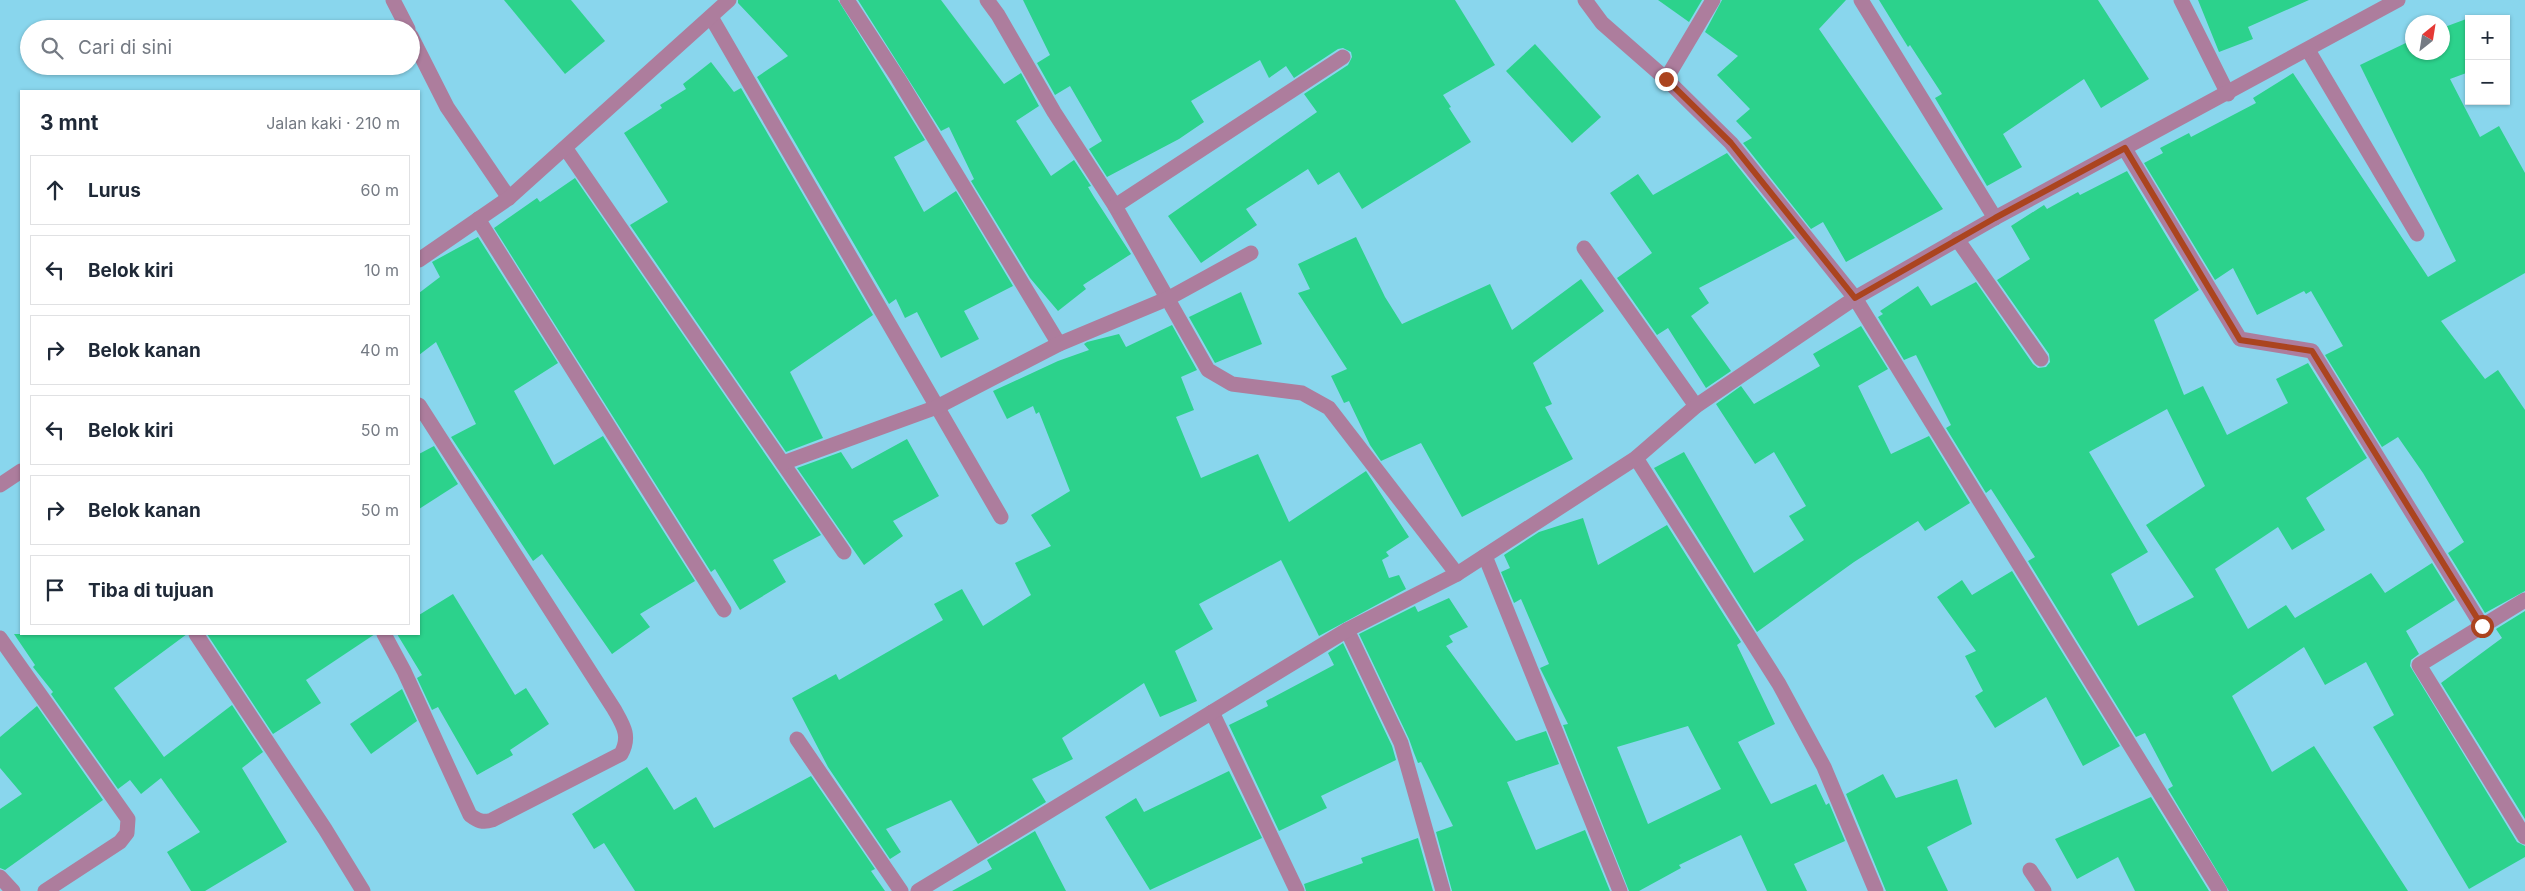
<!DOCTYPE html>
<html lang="id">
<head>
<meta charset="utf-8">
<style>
	:root { --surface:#fff; --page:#f6f6f7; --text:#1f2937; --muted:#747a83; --line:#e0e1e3 }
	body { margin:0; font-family:Inter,sans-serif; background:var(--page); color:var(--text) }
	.controls { position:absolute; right:15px; top:15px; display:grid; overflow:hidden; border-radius:0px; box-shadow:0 1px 4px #0004 }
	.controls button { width:45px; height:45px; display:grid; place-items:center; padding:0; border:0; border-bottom:1px solid var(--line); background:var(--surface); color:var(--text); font:25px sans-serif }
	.compass { position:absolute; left:2405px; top:15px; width:45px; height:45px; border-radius:50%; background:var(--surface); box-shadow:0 1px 4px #0004; rotate:30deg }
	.stop { position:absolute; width:15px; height:15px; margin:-11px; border:4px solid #ab441f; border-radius:50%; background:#fff }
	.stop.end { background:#ab441f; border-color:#fff; box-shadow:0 1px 5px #0008 }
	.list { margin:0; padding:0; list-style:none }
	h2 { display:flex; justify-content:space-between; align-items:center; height:65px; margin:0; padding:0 20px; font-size:21px }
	h2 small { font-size:16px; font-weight:400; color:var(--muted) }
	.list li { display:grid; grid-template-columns:32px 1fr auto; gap:15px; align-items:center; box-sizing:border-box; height:70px; margin:0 10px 10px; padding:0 10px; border:1px solid var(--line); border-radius:0px }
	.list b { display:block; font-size:19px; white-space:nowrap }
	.list em { font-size:16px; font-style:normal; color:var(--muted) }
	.icon { flex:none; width:28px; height:28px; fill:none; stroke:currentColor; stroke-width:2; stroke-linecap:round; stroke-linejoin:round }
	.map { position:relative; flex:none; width:2525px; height:891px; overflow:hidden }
	.search { position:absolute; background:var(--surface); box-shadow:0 1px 4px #0004; left:20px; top:20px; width:400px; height:55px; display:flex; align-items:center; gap:12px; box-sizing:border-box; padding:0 18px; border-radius:28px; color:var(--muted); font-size:19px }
	.panel { position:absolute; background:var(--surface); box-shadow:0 1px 4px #0004; left:20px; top:90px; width:400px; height:545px; border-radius:0px }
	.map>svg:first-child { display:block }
	.building { fill:#2cd28c; fill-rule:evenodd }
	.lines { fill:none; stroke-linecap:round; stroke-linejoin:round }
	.minor { stroke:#ad7d9d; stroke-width:15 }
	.route { stroke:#ab441f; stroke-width:6 }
</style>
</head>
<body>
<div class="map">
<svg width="2525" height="891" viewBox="0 0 2525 891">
	<rect width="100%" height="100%" fill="#89d6ed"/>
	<g class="building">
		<polygon points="504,0 571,0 605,41 565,74"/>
		<polygon points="738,0 838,0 925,140 894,157 924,212 956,191 1013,286 964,311 979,339 941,358 917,312 905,318 896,299 889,304 757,77 788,56 738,3"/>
		<polygon points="858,0 941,0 1004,84 1021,73 1039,106 1016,121 1051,176 1074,160 1091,186 1088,187 1094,197 1131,254 1083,285 1086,289 1058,311 1030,278 971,181 974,179 949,127 941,131"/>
		<polygon points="1023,0 1455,0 1495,65 1443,95 1451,107 1449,108 1471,142 1362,209 1339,172 1318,185 1308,169 1246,209 1257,225 1201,263 1168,216 1317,112 1304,94 1348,65 1352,57 1351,52 1343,48 1338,49 1294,78 1286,66 1269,78 1260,60 1191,101 1204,122 1179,139 1107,177 1089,149 1102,141 1070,86 1055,95 1037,63 1050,55"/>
		<polygon points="1658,0 1702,0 1689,22"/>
		<polygon points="1722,0 1846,0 1819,29 1943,209 1846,262 1823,222 1811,229 1743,143 1752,138 1736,121 1750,109 1717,75 1738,56 1705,32"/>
		<polygon points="1879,0 2098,0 2149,79 2101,108 2084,79 2003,134 2022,167 1987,186 1935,98 1942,94 1910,45 1908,47"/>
		<polygon points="2198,0 2309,0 2248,27 2253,39 2219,52"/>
		<polygon points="2469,18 2469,72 2450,79 2480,137 2499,126 2525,173 2525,273 2441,321 2485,379 2498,370 2525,410 2525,591 2485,613 2448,553 2464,542 2423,473 2398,437 2382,447 2325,355 2343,346 2311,291 2306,294 2304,291 2257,315 2233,268 2215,280 2144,163 2163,153 2160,148 2189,133 2191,137 2256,103 2253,98 2293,73 2428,277 2456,261 2360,65 2412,40 2412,52 2442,52 2442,28"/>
		<polygon points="1535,44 1601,117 1572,143 1506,71"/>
		<polygon points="711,62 734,92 741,88 873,315 790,372 823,438 786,452 630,225 668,202 624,133 662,108 660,105 686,89 683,84"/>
		<polygon points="1727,153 1795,238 1699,288 1709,303 1691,316 1731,371 1706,388 1668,328 1657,335 1617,278 1652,253 1610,193 1638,174 1653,195"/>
		<path d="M2127,171L2199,290L2154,320L2184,395L2203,386L2227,435L2288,403L2276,379L2308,363L2367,458L2306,498L2325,530L2292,550L2278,527L2215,569L2248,629L2286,605L2295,618L2371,573L2385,593L2432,563L2455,600L2406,631L2419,654L2411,660L2410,666L2517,842L2525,846V857L2469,889L2373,727L2394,715L2366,662L2325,685L2304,647L2232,696L2272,772L2314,746L2408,891H2229L2168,789L2173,786L2145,733L2136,737L2028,561L2035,557L1991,489L1986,493L1946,428L1951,425L1916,355L1904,360L1878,317L1883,314L1880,311L1918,286L1931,306L1976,282L2033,364L2038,368L2046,367L2050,362L2049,354L1997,280L2030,259L2011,226L2044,205L2047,209L2078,192L2080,195ZM2167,409L2205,486L2146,525L2194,597L2138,626L2111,574L2148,552L2089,452Z"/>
		<polygon points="575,178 821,535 773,560 786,582 740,610 715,569 711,572 494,228 537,198 540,202"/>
		<polygon points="478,237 558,363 514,391 554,465 603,436 695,581 640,614 650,627 612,654 542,554 533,561 451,437 476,424 436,342 419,355 419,293 440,277 432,262"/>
		<polygon points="1356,237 1385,297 1402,324 1490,284 1512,330 1581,279 1604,311 1533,363 1552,404 1545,407 1573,459 1462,517 1421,443 1381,461 1370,445 1349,401 1344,403 1331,376 1347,369 1298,293 1310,289 1298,264"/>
		<polygon points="1241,292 1262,344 1215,363 1189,317"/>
		<polygon points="1172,325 1197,370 1181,377 1194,410 1176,417 1201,478 1258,454 1289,522 1366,471 1409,537 1386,552 1389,556 1382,560 1389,578 1399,575 1406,589 1319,636 1281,560 1199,604 1213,629 1175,651 1197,701 1160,717 1144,683 1062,738 1073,759 1032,779 1046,802 978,844 951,800 886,829 901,852 890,859 828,767 792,698 836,674 839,680 943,620 934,604 962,589 983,626 1031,595 1015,563 1051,546 1031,515 1070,491 1039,412 1036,414 1033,406 1007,419 993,391 1058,361 1089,350 1084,344 1087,342 1119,334 1126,347"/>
		<polygon points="1861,326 1888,369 1858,386 1891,454 1929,436 1970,503 1925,531 1918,521 1854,562 1757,632 1654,468 1684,452 1754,573 1804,540 1789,516 1806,506 1774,452 1755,464 1716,404 1741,386 1754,404 1820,366 1813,354"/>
		<polygon points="907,439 939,496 893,521 903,536 864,565 797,468 841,452 852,469"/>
		<polygon points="434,446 458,484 419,509 419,454"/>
		<path d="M1583,518L1598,565L1667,525L1741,642L1737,645L1775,724L1738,742L1771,804L1816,784L1826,805L1829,803L1845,841L1794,864L1807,891H1767L1741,835L1679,865L1681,868L1639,891H1629L1563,725L1568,724L1540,668L1549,664L1521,599L1514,603L1501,572L1510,568L1504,555L1539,532ZM1688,726L1721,789L1648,824L1617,747Z"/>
		<polygon points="2012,571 2120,746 2083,766 2046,697 1995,728 1975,696 1983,691 1965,656 1976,651 1937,597 1962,580 1972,595"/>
		<polygon points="453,594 515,695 526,688 549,724 510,750 513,755 477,775 438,707 432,710 417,678 422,675 397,634 419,634 419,615"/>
		<polygon points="1449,598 1468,627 1449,636 1453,642 1446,646 1516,741 1546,731 1559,764 1507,782 1536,850 1585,830 1610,891 1452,891 1436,832 1453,826 1421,762 1418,763 1414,753 1409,739 1359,634 1415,606 1418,612"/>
		<polygon points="2525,611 2525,819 2441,683 2502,638 2496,629"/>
		<polygon points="14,634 187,634 114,688 164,757 232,705 263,752 242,768 287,842 205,891 191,891 167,852 200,832 161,778 141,794 130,780 118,789 51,694 53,692 33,667 35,665"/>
		<polygon points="207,634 375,634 306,680 321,703 273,734"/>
		<polygon points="1343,643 1392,746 1396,760 1321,796 1327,808 1279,831 1229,725 1268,706 1266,701 1334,665 1328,653"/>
		<polygon points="402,689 417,721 371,754 350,724"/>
		<polygon points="37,706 103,800 5,870 0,868 0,809 22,794 0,768 0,737"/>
		<polygon points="647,767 674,810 696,797 714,828 811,776 875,869 871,871 885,891 635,891 604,843 594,849 572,814"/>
		<polygon points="1229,771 1262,838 1150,890 1105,817 1136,798 1144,812"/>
		<polygon points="1883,774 1896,798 1957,779 1972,824 1927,847 1948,891 1886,891 1846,794"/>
		<polygon points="2151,797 2209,891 2135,891 2118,857 2077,879 2055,839"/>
		<polygon points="1035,831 1066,891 952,891 992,869 987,860"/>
		<polygon points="1418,838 1433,891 1306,891 1304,884 1363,863 1361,858"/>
	</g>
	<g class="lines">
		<g class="minor">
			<polyline points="393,0 408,29"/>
			<polyline points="847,0 898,78 1059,344"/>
			<polyline points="987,0 998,15 1054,112 1115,206 1208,370 1232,384 1302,393 1329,408 1457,574"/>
			<polyline points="1585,0 1602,23 1666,79 1731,143 1855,298 2220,891"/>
			<polyline points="1861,0 1995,218"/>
			<polyline points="2181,0 2228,94"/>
			<polyline points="711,17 1001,517"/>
			<polyline points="411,36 447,107 509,198"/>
			<polyline points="2308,50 2417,234"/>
			<polyline points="1666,79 1713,0"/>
			<polyline points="566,149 844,552"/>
			<polyline points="2125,149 2240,339 2312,351 2482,626"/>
			<polyline points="1115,206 1343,57"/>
			<polyline points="478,219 724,610"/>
			<polyline points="1957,239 2041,359"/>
			<polyline points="1584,248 1696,406"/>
			<polyline points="419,260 509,198 729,0"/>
			<polyline points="1636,458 1779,684 1824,767 1876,891"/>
			<polyline points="783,463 937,407 1059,344 1169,298 1251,253"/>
			<polyline points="0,485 21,471"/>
			<polyline points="1485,556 1620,891"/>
			<polyline points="2525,600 2419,665 2525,837"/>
			<polyline points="1347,630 1401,743 1443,891"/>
			<polyline points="196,634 325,829 363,891"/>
			<path d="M384,634L404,671L470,815C478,821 483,823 492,820L621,754C631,736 623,725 614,709L419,405"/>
			<polyline points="0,638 128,819 127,833 120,842 45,891"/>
			<polyline points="1212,712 1297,891"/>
			<polyline points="797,739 901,891"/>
			<polyline points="2030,870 2044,891"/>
			<polyline points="0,877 13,891"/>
			<polyline points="918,891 1347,630 1457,574 1636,458 1696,406 1855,298 1995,218 2398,0"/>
		</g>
	</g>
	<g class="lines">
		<polyline class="route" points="1666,79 1731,143 1855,298 1995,218 2125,148 2240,340 2312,351 2482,626"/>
	</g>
</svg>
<div class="controls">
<button>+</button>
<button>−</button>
</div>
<svg class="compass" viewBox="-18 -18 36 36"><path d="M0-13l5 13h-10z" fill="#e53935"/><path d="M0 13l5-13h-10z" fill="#747a83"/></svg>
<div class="stop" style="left:2482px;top:626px"></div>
<div class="stop end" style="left:1666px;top:79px"></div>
<div class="search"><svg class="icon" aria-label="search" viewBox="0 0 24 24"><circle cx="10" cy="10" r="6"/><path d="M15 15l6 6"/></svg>Cari di sini</div>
<section class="panel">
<h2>3 mnt<small>Jalan kaki · 210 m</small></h2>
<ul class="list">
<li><svg class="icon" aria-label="ahead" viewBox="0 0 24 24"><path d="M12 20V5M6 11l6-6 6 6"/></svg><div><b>Lurus</b></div><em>60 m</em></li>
<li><svg class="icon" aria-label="left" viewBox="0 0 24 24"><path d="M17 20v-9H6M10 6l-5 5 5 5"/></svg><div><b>Belok kiri</b></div><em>10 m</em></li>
<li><svg class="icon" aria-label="right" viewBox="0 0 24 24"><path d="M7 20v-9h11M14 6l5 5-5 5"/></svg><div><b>Belok kanan</b></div><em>40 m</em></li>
<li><svg class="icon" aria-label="left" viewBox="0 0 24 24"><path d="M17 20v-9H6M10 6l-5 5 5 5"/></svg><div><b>Belok kiri</b></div><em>50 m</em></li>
<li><svg class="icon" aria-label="right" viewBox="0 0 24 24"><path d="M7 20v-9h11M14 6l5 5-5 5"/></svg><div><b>Belok kanan</b></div><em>50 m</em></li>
<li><svg class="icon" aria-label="arrive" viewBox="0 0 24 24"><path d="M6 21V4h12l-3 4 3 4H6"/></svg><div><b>Tiba di tujuan</b></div></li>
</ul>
</section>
</div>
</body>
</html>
